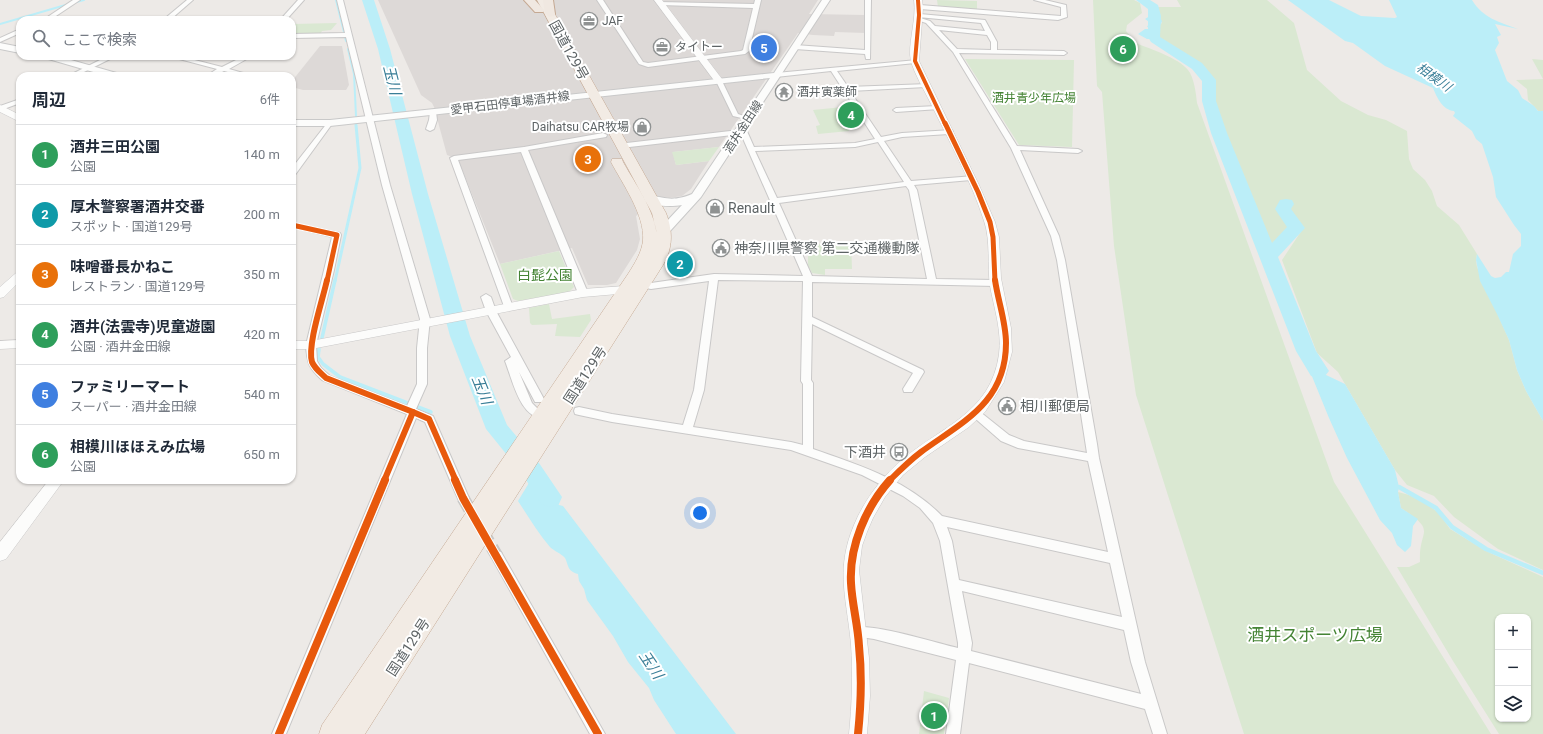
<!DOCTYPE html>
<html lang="ja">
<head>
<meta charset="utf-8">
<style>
	:root { --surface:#fff; --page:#f2f2f3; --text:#1f2937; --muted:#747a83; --line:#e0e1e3; --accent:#b45309 }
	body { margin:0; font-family:Roboto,"Noto Sans JP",sans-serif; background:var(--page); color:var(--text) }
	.controls { position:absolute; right:12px; bottom:12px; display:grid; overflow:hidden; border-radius:8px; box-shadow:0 1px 3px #0004 }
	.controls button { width:36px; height:36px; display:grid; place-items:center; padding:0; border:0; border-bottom:1px solid var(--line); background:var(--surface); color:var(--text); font:20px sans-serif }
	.you { position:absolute; left:700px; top:513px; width:14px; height:14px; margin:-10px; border:3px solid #fff; border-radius:50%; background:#1a73e8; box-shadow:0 0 0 6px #1a73e833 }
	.badge { display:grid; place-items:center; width:26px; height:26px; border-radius:50%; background:var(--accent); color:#fff; font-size:13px; font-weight:700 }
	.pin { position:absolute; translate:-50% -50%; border:2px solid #fff; box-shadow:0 1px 4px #0006 }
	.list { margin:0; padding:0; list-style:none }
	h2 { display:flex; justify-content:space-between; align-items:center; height:52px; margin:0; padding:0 16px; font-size:17px }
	h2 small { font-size:13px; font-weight:400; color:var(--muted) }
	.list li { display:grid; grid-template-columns:26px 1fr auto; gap:12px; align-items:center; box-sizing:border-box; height:60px; padding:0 16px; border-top:1px solid var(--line) }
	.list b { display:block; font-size:15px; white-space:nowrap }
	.list p { margin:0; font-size:13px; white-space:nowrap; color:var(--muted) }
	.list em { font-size:13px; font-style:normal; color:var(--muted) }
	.icon { flex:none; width:22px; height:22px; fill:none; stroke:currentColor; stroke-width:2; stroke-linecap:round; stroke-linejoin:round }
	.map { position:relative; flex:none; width:1543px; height:734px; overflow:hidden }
	.search { position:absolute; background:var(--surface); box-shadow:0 1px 3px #0004; left:16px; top:16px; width:280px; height:44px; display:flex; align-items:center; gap:10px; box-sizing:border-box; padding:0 14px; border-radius:12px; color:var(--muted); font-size:15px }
	.panel { position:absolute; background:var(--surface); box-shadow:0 1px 3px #0004; left:16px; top:72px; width:280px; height:412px; border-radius:12px }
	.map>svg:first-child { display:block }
	.industrial { fill:#ddd9d7 }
	.green { fill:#dae8d2; fill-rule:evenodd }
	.water { fill:#bbeef8 }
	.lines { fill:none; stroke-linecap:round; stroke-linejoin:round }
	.stream-far3 { stroke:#bbeef8; stroke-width:2 }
	.stream-far2 { stroke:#bbeef8; stroke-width:3 }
	.stream-far1 { stroke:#bbeef8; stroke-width:3.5 }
	.stream { stroke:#bbeef8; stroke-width:4.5 }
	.river { fill:#bbeef8; fill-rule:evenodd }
	.minor-tunnel { stroke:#c9c8c6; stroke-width:13; stroke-dasharray:13 6; stroke-linecap:butt }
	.minor-casing { stroke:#c9c8c8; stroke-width:2 }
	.tertiary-casing { stroke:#c9c8c8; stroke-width:1 }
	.secondary-casing { stroke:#c9c9c9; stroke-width:2 }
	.trunk-casing { stroke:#c5a993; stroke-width:1 }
	.motorway-casing { stroke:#c5a993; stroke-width:2 }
	.minor { fill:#fcfcfb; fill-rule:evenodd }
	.tertiary { fill:#fcfcfb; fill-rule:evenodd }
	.secondary { fill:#fcfcfb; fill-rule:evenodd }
	.trunk { fill:#f2ebe4; fill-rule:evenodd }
	.motorway { fill:#f0e8e1; fill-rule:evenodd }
	.cycleway-far3-casing { stroke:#fff; stroke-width:5.5 }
	.cycleway-far2-casing { stroke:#fff; stroke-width:7 }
	.cycleway-far1-casing { stroke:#fff; stroke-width:8 }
	.cycleway-casing { stroke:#fff; stroke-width:10 }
	.cycleway-far3 { stroke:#e8590c; stroke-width:4 }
	.cycleway-far2 { stroke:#e8590c; stroke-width:5 }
	.cycleway-far1 { stroke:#e8590c; stroke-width:6 }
	.cycleway { stroke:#e8590c; stroke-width:8 }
	.labels { text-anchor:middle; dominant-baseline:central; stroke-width:4; stroke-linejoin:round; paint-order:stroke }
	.far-poi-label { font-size:12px; fill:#5d6365; stroke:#fff; text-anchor:start }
	.far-park-label { font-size:12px; fill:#458435; stroke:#fff }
	.far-street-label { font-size:12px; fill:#5d6365; stroke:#fff }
	.far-water-label { font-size:13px; font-style:italic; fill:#397e97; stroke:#fff }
	.street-label { font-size:14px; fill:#5d6365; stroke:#fff }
	.poi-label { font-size:14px; fill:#5d6365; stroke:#fff; text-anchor:start }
	.park-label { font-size:14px; fill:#458435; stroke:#fff }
	.water-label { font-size:15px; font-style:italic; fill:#397e97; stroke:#fff }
	.near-park-label { font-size:17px; fill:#458435; stroke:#fff }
</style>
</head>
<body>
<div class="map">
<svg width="1543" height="734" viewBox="0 0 1543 734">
	<rect width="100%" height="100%" fill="#edeae7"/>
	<g class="industrial">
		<polygon points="378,0 818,0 809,14 865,15 866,33 835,32 834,36 813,35 798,33 719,147 673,152 676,165 709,161 691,189 682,196 669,198 663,197 636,216 640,239 637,250 616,283 607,285 588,285 572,248 500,264 458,159 447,155 434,107 432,103 421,95"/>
		<polygon points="320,46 342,46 349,85 346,90 303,90 292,87 292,81"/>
	</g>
	<g class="green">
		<polygon points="937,0 977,1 977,10 938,7"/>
		<path d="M1093,0H1134L1140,3L1142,13L1127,25L1126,31L1136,43C1150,49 1179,58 1188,70C1194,77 1196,93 1197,103L1334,482L1491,734H1244L1136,395L1114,246L1102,92L1097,86Z"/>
		<polygon points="1177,0 1267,0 1294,23 1307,70 1341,101 1368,115 1386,120 1407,131 1409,159 1413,169 1425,180 1432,191 1437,206 1459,225 1477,254 1476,261 1477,267 1509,340 1517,370 1526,391 1543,421 1543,570 1498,549 1454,517 1434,496 1407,485 1395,470 1338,372 1317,353 1282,260 1302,230 1286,210 1286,204 1280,202 1284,218 1290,224 1292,228 1272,248 1264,241 1219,126 1209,96 1210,90 1209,83 1195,68 1168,51 1172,49 1168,44 1156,38 1157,26 1162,23 1153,7 1181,7"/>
		<polygon points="337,23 331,30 322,31 320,34 292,34 292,24"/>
		<polygon points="965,59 1074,60 1072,147 1019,145"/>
		<polygon points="1532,59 1543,60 1543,116 1528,100 1527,89 1516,80 1543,79"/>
		<polygon points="853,106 862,119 846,121 849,131 818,134 816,126 820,125 813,110"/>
		<polygon points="719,147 709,161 676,165 672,152"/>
		<polygon points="851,242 852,269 825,269 825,275 812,273 808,265 808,248 805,246 806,245"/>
		<polygon points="559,251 574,287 569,292 518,301 513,299 500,264"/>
		<polygon points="549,304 552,319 590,314 591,320 580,337 555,336 557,324 532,325 530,323 529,308"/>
		<path d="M1398,492L1409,495L1424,502L1439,513L1450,529L1486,551L1543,577V734H1499L1453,661L1397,567H1409L1420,562C1418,528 1439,533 1401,508ZM1498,617H1528V719H1498Z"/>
		<polygon points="924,691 949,698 944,734 919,734"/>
	</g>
	<g class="water">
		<path d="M1288,0H1329L1361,16L1395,18L1397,17L1389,0H1472C1483,18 1499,22 1518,29L1495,24L1501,35L1497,37L1499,43L1495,50L1507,81L1518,90L1522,98L1534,106L1538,111H1543V421L1526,391L1517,370L1509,340L1497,314L1480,281L1476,260L1477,254L1491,276L1495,278L1501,277L1506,272H1509L1513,254L1521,246V234L1514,225L1496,197L1493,177L1482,144L1476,139L1472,131L1453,116L1455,113L1454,111C1443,110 1437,98 1433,88L1385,66L1353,43L1345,41Z"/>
		<polygon points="1147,4 1153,6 1157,14 1162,21 1161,24 1157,26 1158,34 1154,39 1147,39 1138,34 1145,29 1149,29 1147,26 1152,24 1145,19 1153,14 1153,8"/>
		<polygon points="1300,347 1306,347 1311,351 1317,365 1324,374 1345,384 1395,470 1399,487 1398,492 1401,508 1418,519 1413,526 1411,546 1405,552 1397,545 1392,533 1380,520 1347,458 1329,418"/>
		<path d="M538,468L559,505L563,506L736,734H676L654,700L649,688L628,662L613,636L587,600L584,589L579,581L578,574C567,571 569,566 565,558C562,554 554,551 550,547C538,533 528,516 518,501Z"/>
	</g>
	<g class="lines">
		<g class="stream-far3">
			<polyline points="336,0 344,32"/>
			<polyline points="76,2 84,0"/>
			<polyline points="0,24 69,4"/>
			<polyline points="345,37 346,41"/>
			<polyline points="348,49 354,74 356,116"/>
		</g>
		<polyline class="stream-far2" points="335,281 360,168 356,125"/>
		<g class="stream-far1">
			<polyline points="322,338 335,280"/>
			<polyline points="319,349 318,357 323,364 340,377 431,412"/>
		</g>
		<polyline class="stream" points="1399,487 1436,508 1452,527 1486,549 1543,573"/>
		<g class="river">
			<polygon points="362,0 374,0 390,49 428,194 470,336 507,425 539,463 562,497 559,504 550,507 541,504 523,475 486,429 450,336 412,194 378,49"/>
			<polygon points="1136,0 1150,0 1158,5 1161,16 1160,37 1202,63 1216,80 1216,101 1227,133 1272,243 1287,227 1275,209 1280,200 1286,199 1292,200 1294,204 1291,209 1305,228 1278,257 1316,351 1329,371 1325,376 1318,378 1311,376 1296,351 1211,133 1202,101 1202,81 1192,69 1151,42 1148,37 1148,9"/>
		</g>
		<polyline class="minor-tunnel" points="463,498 497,556"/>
		<defs>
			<g id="minor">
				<polygon points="73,0 80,0 50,20 43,20"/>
				<polygon points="187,0 193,0 170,20 163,20"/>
				<polygon points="298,0 304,0 286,20 280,20"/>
				<path d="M337,0H343L390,185L430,319L427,348V384L416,409L433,416L469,498L467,501L463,503L459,501L425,422L416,418L286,734H272L407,414L322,380C309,368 307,363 306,345L332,237L292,227V223L340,233L341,235L334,270L316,345L317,361L321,368L330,376L407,406L417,384V348L420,319L382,185L346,37L292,38V34L345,33Z"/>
				<polygon points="597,0 603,0 643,62 648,63 741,51 743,50 753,8 661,5 658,3 659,2 754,4 755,0 761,0 749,51 745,54 648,67 639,64"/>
				<polygon points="865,0 871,0 870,59 866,59 865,54 795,49 792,47 795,45 865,50"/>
				<polygon points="1034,0 1045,0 1066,5 1067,17 1058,20 920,9 917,7 920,5 1061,16 1061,7"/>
				<path d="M920,14L985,20L997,42V50L1064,51L1067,53L1064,55L959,53L1017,146L1078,149L1082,151L1078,153L1020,150L1059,236L1065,260L1097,444L1099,458L1145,662L1167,734H1153L1145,709L969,663L960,734H946L956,660L874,639L853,636L851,632L853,628C870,622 937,643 958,648V643L940,541L933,523L920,508L903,496L862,475L791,450L612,422L579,415L575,414L574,411L575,408L579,407L612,414L683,425L694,390L709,281L651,289L640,287L638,285L640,283H651L714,274L803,276L741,134L621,148H618V144L739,130V127H742L746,129L754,147L855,143L875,139L831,71L776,77L773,75L776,73L917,60V62L915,63L837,71L848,87L928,84V86L926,87L850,91L881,137L902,133L952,130L953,132L949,134L902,137L884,141L911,181L974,176V180H971L914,185L917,190L936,279L995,280L999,283L995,286L812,282V317L923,370L924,372L912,392H904L903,389L913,373L812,324L811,380L813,383V449C859,465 907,480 942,516L1108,552L1088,461L1018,448L1001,441L970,414L971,411H979L1009,435L1024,441L1087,453L1057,260L1051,236L1011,148L953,52L926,23L917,20L920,18L930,21L935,26L985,31L981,23L918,17L917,16ZM939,30L987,35L991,42V50L957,49ZM878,142L904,182L777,198L755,151L855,147ZM906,186L909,190L927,279L812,276L779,203ZM718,280L803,281L801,381L803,384V445L791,442L693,427L704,390ZM947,527L1110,563L1122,617L959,580L952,541ZM962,591L1124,630L1131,662L1141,694L971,651L972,643Z"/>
				<polygon points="20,29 20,33 0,42 0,38"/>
				<polygon points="108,56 116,56 76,76 68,76"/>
				<polygon points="168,56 179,56 222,67 244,56 252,56 229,69 254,76 243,76 224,71 214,76 206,76 217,69"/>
				<polygon points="717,80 722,81 738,114 750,118 750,120 733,116 716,81"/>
				<polygon points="20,99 20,103 4,109 0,110 0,106"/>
				<polygon points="937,106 939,107 939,109 896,112 893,110 896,108"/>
				<polygon points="433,110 436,112 437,120 434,129 430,131 426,129 429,120 430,112"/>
				<polygon points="330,121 334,123 332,124 295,175 292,175 292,168 328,122"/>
				<polygon points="603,133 607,135 606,137 528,150 588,293 583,296 578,293 521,152 458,160 513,307 511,309 505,309 450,158 454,156 524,147"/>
				<path d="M486,294L491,297L496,311L544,399L543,402H535L519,372L532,403L537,408L547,411L548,414L547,417C521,424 512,378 505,361L511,357L486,311L481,297Z"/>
				<polygon points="497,551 501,552 605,734 590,734 493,560 491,556 493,552"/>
			</g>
			<g id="tertiary">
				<polygon points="654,0 662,0 722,79 723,81 722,83 716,83"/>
				<path d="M914,0H922L923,8L919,61L979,185L995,222L999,237L1001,278L1011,328L1012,352L1004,382L985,412L969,427L925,457L903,475L885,497L873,518L867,532L862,546L859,570L869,658L870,696L867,734H849C852,704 853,674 851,644C846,593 834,566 858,516C869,494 884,475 903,459C942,426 991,413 999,354C1002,331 994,308 990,286C987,264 991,242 984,221C971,180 949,141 930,102C924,90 914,73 911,61C907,46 917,19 914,0Z"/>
				<polygon points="0,105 20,115 20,122 0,112"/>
				<polygon points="20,272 20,281 4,297 0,298 0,287 16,273"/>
				<polygon points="625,286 629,287 631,290 629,293 583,297 311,349 292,349 292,341 311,341 583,289"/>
				<polygon points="20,340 20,348 0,349 0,341"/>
				<polygon points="49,480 64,480 6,559 0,561 0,542"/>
			</g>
			<g id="secondary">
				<path d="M822,0H830L701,197L661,241H653L651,238L682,205C671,207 652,207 644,198L650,195C667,199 675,201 692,194L770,78L330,126H292V120H330L774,73Z"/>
				<polygon points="0,43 20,47 20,53 0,49"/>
				<polygon points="44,56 57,56 120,74 122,76 107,76 45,58"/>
			</g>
			<path id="trunk" d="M537,0H547L666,213C673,231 673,248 663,265L365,734H319L322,725L628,274C635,263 642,252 643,240C645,215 622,183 611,162L612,159H622L623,162C636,185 653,208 657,234L652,213Z"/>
			<g id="motorway">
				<polygon points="524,0 535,0 544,10 543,12 535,12"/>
				<polygon points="543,0 553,0 555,14 554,16 550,17 545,14"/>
			</g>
		</defs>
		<use href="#minor" class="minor-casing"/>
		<use href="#tertiary" class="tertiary-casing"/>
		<use href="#secondary" class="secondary-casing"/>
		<use href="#trunk" class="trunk-casing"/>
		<use href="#motorway" class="motorway-casing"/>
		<use href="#minor" class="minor"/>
		<use href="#tertiary" class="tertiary"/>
		<use href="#secondary" class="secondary"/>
		<use href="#trunk" class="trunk"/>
		<use href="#motorway" class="motorway"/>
		<defs>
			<polyline id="cycleway-far3" points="918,0 919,15 915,61 945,124"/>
			<g id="cycleway-far2">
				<polyline points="945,123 978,192 990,222 993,237 995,281"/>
				<polyline points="292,225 337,235 327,281"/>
			</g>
			<g id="cycleway-far1">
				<path d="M327,280C323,299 307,345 312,362C315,369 321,373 326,378L413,412L384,481"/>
				<polyline points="413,412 429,419 456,481"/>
				<path d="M889,481C899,471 909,461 921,452C962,422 1006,403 1006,343C1006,322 998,301 995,280"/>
			</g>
			<g id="cycleway">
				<polyline points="455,480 463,498 598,734"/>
				<polyline points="279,734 385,480"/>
				<path d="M858,734C861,705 862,675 859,646C858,625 852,604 851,583C849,546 866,507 890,480"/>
			</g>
		</defs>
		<use href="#cycleway-far3" class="cycleway-far3-casing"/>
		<use href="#cycleway-far2" class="cycleway-far2-casing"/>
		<use href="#cycleway-far1" class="cycleway-far1-casing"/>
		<use href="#cycleway" class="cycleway-casing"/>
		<use href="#cycleway-far3" class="cycleway-far3"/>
		<use href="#cycleway-far2" class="cycleway-far2"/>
		<use href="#cycleway-far1" class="cycleway-far1"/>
		<use href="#cycleway" class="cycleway"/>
	</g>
	<defs>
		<symbol id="office-ring" viewBox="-11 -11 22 22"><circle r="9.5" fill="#fff" stroke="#8f9292" stroke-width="1.5"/><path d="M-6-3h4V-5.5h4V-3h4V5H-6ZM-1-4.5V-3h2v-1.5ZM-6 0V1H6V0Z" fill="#8f9292"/></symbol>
		<symbol id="temple-ring" viewBox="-11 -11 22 22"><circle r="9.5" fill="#fff" stroke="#8f9292" stroke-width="1.5"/><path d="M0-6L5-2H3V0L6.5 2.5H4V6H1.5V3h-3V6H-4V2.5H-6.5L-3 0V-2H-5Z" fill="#8f9292"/></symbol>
		<symbol id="shop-ring" viewBox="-11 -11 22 22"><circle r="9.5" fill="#fff" stroke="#8f9292" stroke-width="1.5"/><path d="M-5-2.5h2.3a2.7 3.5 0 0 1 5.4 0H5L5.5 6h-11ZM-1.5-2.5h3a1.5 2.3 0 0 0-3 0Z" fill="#8f9292"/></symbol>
		<symbol id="civic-ring" viewBox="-11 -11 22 22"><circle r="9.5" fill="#fff" stroke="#8f9292" stroke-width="1.5"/><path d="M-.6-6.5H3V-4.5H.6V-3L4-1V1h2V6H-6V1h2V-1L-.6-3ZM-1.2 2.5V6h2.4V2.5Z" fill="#8f9292"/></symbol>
		<symbol id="bus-ring" viewBox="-11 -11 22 22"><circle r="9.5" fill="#fff" stroke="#8f9292" stroke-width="1.5"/><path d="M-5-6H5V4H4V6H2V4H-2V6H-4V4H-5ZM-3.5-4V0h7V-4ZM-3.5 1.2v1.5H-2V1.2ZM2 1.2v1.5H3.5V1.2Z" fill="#8f9292"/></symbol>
	</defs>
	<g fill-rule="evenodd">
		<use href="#office-ring" x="579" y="11" width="20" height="20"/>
		<use href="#office-ring" x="652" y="37" width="20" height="20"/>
		<use href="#temple-ring" x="774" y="82" width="20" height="20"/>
		<use href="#shop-ring" x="632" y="117" width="20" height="20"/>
		<use href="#shop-ring" x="705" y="198" width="20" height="20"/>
		<use href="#civic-ring" x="711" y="238" width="20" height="20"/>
		<use href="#civic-ring" x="997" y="396" width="20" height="20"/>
		<use href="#bus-ring" x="889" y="442" width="20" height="20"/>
	</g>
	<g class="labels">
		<g class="far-poi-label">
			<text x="602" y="21">JAF</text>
			<text x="675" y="47">タイトー</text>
			<text x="797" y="92">酒井寅薬師</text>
			<text x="629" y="127" text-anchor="end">Daihatsu CAR牧場</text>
		</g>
		<g class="far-park-label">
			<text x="1034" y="98">酒井青少年広場</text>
		</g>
		<g class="far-street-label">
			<text transform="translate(510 103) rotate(-7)">愛甲石田停車場酒井線</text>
			<text transform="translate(743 127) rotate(-57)">酒井金田線</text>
		</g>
		<g class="far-water-label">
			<text transform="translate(1434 77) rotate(35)">相模川</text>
		</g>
		<g class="street-label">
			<text transform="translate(569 50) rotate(61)">国道129号</text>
			<text transform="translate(585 375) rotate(-57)">国道129号</text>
			<text transform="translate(408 647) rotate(-57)">国道129号</text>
		</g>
		<g class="poi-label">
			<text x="728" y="208">Renault</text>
			<text x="734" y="248">神奈川県警察 第二交通機動隊</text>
			<text x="1020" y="406">相川郵便局</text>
			<text x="886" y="452" text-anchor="end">下酒井</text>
		</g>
		<g class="park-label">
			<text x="545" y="275">白髭公園</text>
		</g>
		<g class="water-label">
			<text transform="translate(392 80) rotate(76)">玉川</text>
			<text transform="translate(482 390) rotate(68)">玉川</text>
			<text transform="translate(651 665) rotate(56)">玉川</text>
		</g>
		<g class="near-park-label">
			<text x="1315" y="635">酒井スポーツ広場</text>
		</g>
	</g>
</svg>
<div class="controls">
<button>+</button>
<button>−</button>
<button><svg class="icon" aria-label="layers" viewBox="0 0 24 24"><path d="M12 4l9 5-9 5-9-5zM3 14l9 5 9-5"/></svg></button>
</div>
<div class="you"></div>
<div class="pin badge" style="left:934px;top:716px;background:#2e9e5b">1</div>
<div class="pin badge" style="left:680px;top:264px;background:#0f9aa8">2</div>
<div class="pin badge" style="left:588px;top:159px;background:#e8710a">3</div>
<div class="pin badge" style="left:851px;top:115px;background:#2e9e5b">4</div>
<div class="pin badge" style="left:764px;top:48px;background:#3f7fe0">5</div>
<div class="pin badge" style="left:1123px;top:49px;background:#2e9e5b">6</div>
<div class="search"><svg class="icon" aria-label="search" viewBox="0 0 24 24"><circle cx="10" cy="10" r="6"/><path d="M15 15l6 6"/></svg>ここで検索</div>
<section class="panel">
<h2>周辺<small>6件</small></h2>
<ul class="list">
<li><span class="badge" style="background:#2e9e5b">1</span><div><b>酒井三田公園</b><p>公園</p></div><em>140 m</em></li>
<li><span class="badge" style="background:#0f9aa8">2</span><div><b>厚木警察署酒井交番</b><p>スポット · 国道129号</p></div><em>200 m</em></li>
<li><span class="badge" style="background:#e8710a">3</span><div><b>味噌番長かねこ</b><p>レストラン · 国道129号</p></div><em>350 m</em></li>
<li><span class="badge" style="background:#2e9e5b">4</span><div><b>酒井(法雲寺)児童遊園</b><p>公園 · 酒井金田線</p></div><em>420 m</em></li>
<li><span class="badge" style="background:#3f7fe0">5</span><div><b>ファミリーマート</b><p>スーパー · 酒井金田線</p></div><em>540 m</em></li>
<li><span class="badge" style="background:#2e9e5b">6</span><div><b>相模川ほほえみ広場</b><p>公園</p></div><em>650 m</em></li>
</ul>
</section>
</div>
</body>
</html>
